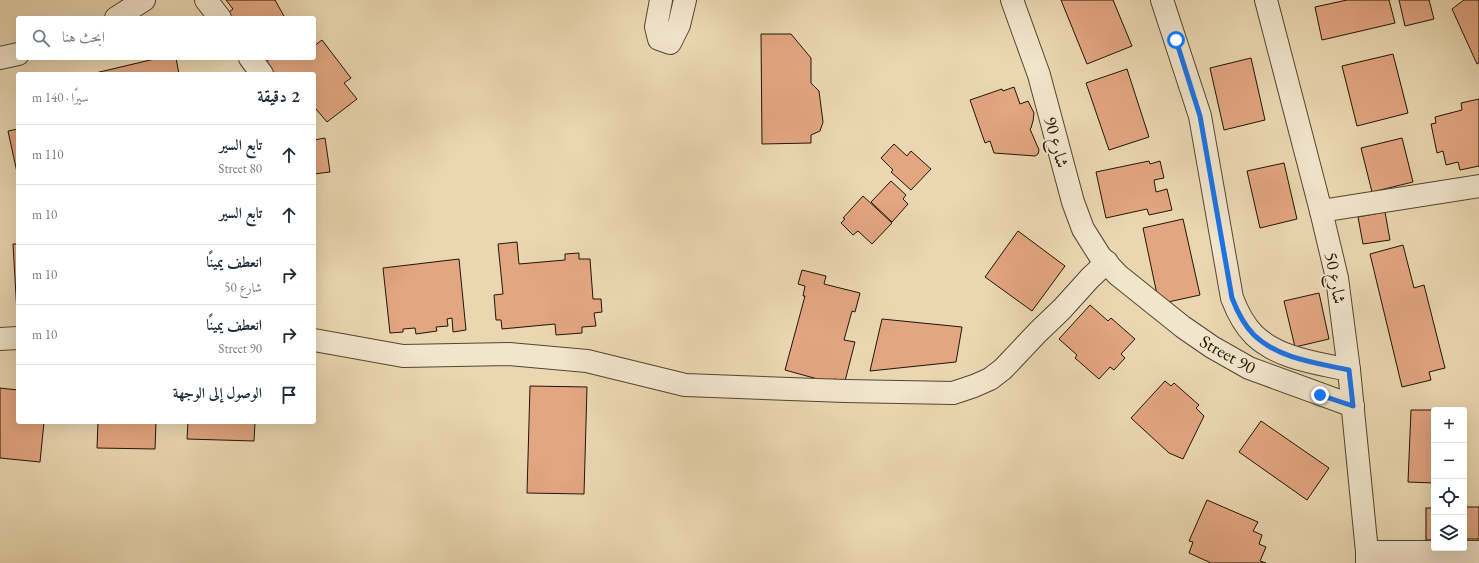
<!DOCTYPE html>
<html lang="ar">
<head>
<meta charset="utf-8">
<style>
	:root { --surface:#fff; --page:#f6f6f7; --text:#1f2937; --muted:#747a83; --line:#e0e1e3 }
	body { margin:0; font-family:"EB Garamond",Amiri,serif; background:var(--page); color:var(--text); direction:rtl }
	.controls { position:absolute; right:12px; bottom:12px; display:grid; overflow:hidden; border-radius:4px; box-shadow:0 4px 16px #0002 }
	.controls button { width:36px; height:36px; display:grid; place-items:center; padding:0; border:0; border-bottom:1px solid var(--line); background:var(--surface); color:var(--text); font:20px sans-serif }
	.stop { position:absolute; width:12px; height:12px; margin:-9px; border:3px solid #1a73e8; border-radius:50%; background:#fff }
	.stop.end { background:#1a73e8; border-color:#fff; box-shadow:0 1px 4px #0008 }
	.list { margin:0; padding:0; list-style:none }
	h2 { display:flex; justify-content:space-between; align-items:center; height:52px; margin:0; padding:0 16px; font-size:17px }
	h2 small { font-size:13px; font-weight:400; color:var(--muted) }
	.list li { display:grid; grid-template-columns:26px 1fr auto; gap:12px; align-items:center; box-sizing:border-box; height:60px; padding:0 16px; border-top:1px solid var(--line) }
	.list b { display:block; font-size:15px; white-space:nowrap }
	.list p { margin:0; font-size:13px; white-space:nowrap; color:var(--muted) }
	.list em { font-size:13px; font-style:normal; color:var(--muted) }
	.icon { flex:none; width:22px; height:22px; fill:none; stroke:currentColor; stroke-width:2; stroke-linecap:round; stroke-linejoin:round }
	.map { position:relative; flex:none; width:1479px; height:563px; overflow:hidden; direction:ltr }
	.search { position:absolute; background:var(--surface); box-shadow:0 4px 16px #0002; left:16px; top:16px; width:300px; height:44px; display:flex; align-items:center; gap:10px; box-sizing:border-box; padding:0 14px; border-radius:4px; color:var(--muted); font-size:15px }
	.panel { position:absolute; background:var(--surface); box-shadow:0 4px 16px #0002; left:16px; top:72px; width:300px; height:352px; border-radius:4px; direction:rtl }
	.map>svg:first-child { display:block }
	.building { fill:#e2a681; stroke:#211504 }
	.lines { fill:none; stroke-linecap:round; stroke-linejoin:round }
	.minor-casing { stroke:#53462f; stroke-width:24 }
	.minor { stroke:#f1e5cc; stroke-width:22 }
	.route { stroke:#1a73e8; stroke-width:5 }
	.labels { text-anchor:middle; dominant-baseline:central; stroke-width:3.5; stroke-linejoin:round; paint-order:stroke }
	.street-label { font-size:18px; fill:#211504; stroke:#f1e5cc }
</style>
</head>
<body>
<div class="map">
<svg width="1479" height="563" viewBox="0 0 1479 563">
	<rect width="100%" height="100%" fill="#ead7b1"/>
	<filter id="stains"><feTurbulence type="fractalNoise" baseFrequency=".005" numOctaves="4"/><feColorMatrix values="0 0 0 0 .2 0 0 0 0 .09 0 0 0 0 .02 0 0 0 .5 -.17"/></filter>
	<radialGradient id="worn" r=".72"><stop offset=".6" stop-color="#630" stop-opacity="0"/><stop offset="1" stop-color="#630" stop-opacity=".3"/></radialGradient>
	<g class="building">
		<polygon points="226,0 275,0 285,18 232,18 228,13 233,9"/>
		<polygon points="1061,0 1113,0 1132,46 1087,64"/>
		<polygon points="1347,0 1389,0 1395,23 1322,40 1315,7"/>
		<polygon points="1399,0 1429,0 1434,19 1405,26"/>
		<polygon points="1464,0 1479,0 1479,63 1477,64 1452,9"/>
		<polygon points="761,34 791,34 811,58 811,83 819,91 823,122 820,131 811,135 811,143 762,144"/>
		<polygon points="322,40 351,78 344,83 357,99 327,122 316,109 314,111 314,74 275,74 266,62 271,58 314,58 314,46"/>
		<polygon points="1393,54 1408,113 1357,126 1342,66"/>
		<polygon points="159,58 176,58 179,74 91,74"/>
		<polygon points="1251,58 1265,120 1224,130 1210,68"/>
		<polygon points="1127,69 1149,137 1109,150 1086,83"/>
		<polygon points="1014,87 1020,104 1028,101 1034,113 1033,121 1031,128 1030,129 1039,150 1038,154 1035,156 994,153 990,141 985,143 970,100 1002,89 1003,91"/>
		<polygon points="1479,99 1479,166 1460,170 1458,162 1446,165 1443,151 1437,153 1431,124 1436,123 1435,117 1462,110 1461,103"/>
		<polygon points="18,129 18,177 8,131"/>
		<polygon points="325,138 330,172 314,174 314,140"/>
		<polygon points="1402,138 1413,182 1372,192 1361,148"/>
		<polygon points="894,144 907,156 911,151 931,169 911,190 891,172 893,170 881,158"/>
		<polygon points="1149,161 1150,164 1160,161 1164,178 1154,180 1156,192 1167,189 1172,210 1149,215 1147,209 1106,218 1096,172"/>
		<polygon points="1284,163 1297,219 1260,228 1247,171"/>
		<polygon points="891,181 906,195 903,199 908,204 892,222 871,202"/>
		<polygon points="863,196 892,223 872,244 858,231 853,235 841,223 845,219 843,218"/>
		<polygon points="1385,212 1390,240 1363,244 1358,217"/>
		<polygon points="1183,219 1200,295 1159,304 1143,228"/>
		<polygon points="1018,231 1065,266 1032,311 985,277"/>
		<polygon points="517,242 519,264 565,260 565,254 579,253 579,259 590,259 593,299 601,299 602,312 594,313 596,326 582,327 582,333 556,335 555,324 502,329 501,320 496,320 494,295 503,294 498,244"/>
		<polygon points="13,244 18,244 17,313"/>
		<polygon points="1403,245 1414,288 1424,285 1445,368 1429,372 1431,380 1402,387 1370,254"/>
		<polygon points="459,259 466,330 453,332 452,318 447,319 448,326 436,327 437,331 416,334 415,328 403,329 403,332 390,333 383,268"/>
		<polygon points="802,270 826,276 824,284 860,293 855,312 852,311 844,340 855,342 845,381 834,379 832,383 785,370 805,296 803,296 805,286 798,284"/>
		<polygon points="1319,293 1329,339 1295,347 1284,301"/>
		<polygon points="1090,305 1108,321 1111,318 1135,339 1121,354 1125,358 1114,370 1110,367 1099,379 1075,358 1077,355 1059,339"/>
		<polygon points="882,319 962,327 956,362 870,371"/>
		<polygon points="1165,381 1171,386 1174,383 1199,405 1196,408 1204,416 1183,459 1169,453 1131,418"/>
		<polygon points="530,386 587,387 584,494 527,493"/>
		<polygon points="0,388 18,390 18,422 44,422 40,462 0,458"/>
		<polygon points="1411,410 1434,410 1434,483 1408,482"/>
		<polygon points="1261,421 1329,468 1307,500 1239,452"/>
		<polygon points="98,422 156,422 155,449 97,448"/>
		<polygon points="188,422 255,422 254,441 187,439"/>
		<polygon points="1207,500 1258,522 1253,531 1262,535 1259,544 1266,547 1260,561 1266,563 1211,563 1189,553 1193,542 1189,541"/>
		<rect x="1464" y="507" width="15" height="32"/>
		<rect x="1426" y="508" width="8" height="32"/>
	</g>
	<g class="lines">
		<defs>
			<g id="minor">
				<polyline points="206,0 220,18"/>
				<polyline points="661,0 656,27 659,39 670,43 679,25 685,0"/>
				<polyline points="1012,0 1039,75 1073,202 1083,229 1100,256 1118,275 1183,327 1212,347 1249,368 1353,406"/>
				<path d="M1162,0L1200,116L1232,298C1237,311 1244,325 1254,335C1279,359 1317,363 1349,370"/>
				<polyline points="1266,0 1321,211 1337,278 1349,370 1367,552 1367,563"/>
				<polyline points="116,18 144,0"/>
				<polyline points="0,58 18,54"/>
				<polyline points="250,58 262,74"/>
				<polyline points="1321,211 1479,186"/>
				<polyline points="0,339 18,338"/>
				<polyline points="314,340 403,356 509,354 587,361 685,385 845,391 953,393 974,386 990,379 1003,369 1038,332 1062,309 1090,278 1107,262"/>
				<polyline points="1367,552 1479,552"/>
			</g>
		</defs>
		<use href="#minor" class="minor-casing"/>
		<use href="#minor" class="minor"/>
	</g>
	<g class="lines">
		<path class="route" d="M1176,40L1200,116L1232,298C1237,311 1244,325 1254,335C1279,359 1317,363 1349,370L1353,406L1320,395"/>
	</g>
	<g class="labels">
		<g class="street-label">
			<text transform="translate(1057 142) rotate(75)">شارع 90</text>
			<text transform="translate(1336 278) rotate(80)">شارع 50</text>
			<text transform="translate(1228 354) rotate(29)">Street 90</text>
		</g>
	</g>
	<rect width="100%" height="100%" filter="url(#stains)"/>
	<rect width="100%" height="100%" fill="url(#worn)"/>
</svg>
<div class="controls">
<button>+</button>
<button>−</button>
<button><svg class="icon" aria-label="locate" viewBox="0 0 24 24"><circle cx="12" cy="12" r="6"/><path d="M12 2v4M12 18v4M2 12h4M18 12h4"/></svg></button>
<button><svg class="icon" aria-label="layers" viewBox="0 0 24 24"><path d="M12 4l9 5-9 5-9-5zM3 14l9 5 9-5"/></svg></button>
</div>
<div class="stop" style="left:1176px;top:40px"></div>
<div class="stop end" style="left:1320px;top:395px"></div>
<div class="search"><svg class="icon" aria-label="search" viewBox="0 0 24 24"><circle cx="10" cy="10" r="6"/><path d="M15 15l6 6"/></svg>ابحث هنا</div>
<section class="panel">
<h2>2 دقيقة<small>سيرًا · 140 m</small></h2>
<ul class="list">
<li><svg class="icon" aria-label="ahead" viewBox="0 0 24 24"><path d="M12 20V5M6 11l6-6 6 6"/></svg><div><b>تابع السير</b><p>Street 80</p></div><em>110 m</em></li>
<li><svg class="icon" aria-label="ahead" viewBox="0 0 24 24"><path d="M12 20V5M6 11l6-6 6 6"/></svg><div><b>تابع السير</b></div><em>10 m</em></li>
<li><svg class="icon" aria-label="right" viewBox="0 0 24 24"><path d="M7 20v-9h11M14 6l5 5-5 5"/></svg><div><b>انعطف يمينًا</b><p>شارع 50</p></div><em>10 m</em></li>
<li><svg class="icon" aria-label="right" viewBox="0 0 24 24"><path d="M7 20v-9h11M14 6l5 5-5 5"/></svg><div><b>انعطف يمينًا</b><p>Street 90</p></div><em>10 m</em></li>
<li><svg class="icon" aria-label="arrive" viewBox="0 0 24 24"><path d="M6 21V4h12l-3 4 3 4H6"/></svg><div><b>الوصول إلى الوجهة</b></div></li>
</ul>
</section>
</div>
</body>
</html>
